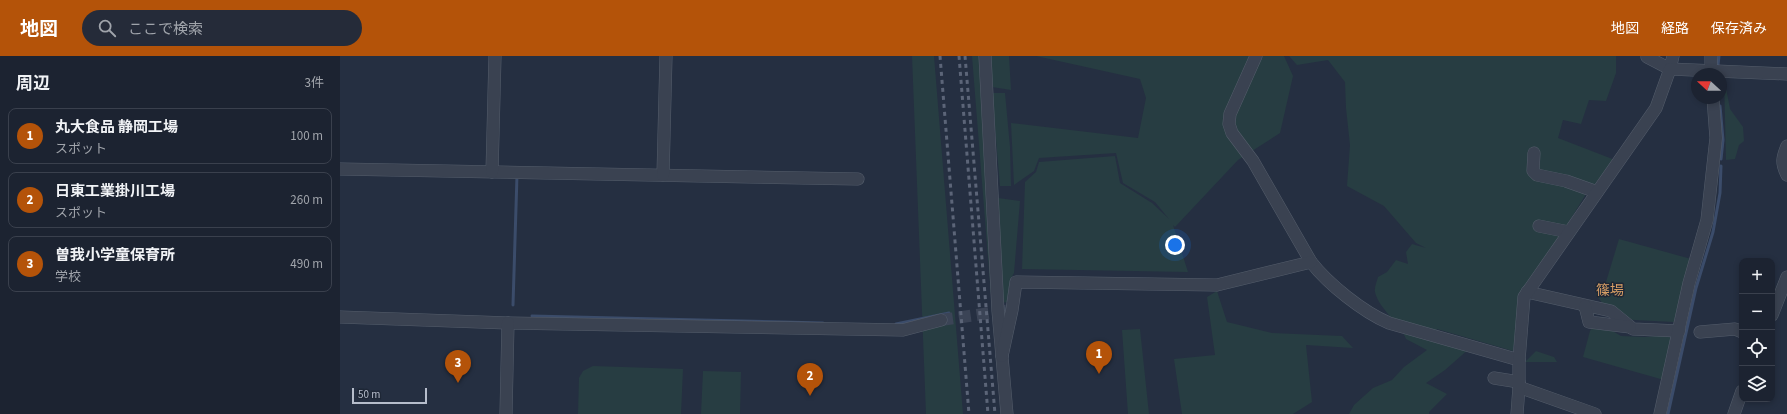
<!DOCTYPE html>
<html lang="ja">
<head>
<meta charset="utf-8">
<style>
	:root { --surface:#1c2331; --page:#252b39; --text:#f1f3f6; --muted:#a0a4ab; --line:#3a404d; --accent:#b45309 }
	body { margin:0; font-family:"Source Sans 3","Noto Sans JP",sans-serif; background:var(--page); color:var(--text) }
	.controls { position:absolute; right:12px; bottom:12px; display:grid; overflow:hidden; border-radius:8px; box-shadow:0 2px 6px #0003 }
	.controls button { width:36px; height:36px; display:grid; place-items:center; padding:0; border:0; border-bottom:1px solid var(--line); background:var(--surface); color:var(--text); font:20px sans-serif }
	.compass { position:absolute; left:1351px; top:12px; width:36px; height:36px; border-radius:50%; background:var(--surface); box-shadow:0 2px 6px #0003; rotate:291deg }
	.scale { position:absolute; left:12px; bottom:10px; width:75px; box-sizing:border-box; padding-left:4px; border:2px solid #b6bdcb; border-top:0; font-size:11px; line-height:14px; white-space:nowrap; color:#b6bdcb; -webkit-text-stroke:3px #1e2736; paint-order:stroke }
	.you { position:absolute; left:835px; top:189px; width:14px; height:14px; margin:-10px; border:3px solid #fff; border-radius:50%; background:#1a73e8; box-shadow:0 0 0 6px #1a73e833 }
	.badge { display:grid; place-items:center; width:26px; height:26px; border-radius:50%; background:var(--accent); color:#fff; font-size:13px; font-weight:700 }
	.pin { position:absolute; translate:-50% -33px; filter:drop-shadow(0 1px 2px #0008) }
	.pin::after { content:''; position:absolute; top:21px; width:14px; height:12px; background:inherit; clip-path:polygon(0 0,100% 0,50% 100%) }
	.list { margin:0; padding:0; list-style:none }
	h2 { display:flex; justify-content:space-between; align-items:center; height:52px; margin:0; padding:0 16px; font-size:17px }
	h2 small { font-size:13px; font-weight:400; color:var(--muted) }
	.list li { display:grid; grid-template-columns:26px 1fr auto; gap:12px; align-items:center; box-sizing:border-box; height:56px; margin:0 8px 8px; padding:0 8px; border:1px solid var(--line); border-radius:8px }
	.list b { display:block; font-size:15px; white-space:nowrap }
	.list p { margin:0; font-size:13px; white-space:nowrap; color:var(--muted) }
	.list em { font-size:13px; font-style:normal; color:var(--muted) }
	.icon { flex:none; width:22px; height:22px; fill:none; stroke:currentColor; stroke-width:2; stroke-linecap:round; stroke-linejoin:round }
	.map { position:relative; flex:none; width:1447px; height:358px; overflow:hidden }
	header { display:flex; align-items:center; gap:24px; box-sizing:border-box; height:56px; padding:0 20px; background:var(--accent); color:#fff }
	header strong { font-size:19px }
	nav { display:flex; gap:22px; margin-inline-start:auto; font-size:14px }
	.search { width:280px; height:36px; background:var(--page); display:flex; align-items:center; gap:10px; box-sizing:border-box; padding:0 14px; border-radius:22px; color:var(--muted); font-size:15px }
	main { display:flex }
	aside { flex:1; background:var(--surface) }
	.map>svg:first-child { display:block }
	.green { fill:#273d42 }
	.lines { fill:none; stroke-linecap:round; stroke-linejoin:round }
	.stream { stroke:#3b4c6a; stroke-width:3 }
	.street-tunnel { stroke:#3b4456; stroke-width:12; stroke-dasharray:12 6; stroke-linecap:butt }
	.street-casing { stroke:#545d6b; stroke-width:13 }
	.street { stroke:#3a4251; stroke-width:12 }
	.rail { stroke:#5c6578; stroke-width:3; stroke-dasharray:4 4; stroke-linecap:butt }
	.labels { text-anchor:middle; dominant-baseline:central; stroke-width:3; stroke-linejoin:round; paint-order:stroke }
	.quarter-label { font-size:14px; fill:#d79e65; stroke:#1e2736 }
</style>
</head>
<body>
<header>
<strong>地図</strong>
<div class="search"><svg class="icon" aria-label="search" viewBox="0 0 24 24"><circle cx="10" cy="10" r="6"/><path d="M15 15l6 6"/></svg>ここで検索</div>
<nav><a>地図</a><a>経路</a><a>保存済み</a></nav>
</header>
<main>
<aside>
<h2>周辺<small>3件</small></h2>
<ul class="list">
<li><span class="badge">1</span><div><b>丸大食品 静岡工場</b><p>スポット</p></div><em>100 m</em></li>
<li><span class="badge">2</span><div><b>日東工業掛川工場</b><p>スポット</p></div><em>260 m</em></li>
<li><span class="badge">3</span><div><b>曽我小学童保育所</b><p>学校</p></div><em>490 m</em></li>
</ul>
</aside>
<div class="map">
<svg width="1447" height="358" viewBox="0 0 1447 358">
	<rect width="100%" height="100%" fill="#252f41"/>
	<g class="green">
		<polygon points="572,0 594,0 623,358 586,358"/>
		<polygon points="632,0 642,0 652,252"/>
		<polygon points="650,0 669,0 671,34 652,31"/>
		<polygon points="696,0 944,0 953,20 940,77 898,104 835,171 833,169 848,216 682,213 685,126 696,116 699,106 775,100 780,127 812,147 829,163 815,146 783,127 776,97 699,102 694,115 674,129 671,67 798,82 806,42 800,23"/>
		<path d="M949,0H1276V17L1266,45L1249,44L1241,68L1223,64L1218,82L1275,104L1246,138L1182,242L1173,295L1097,273L1094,280L1130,292L1105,314L1086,327L1107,338L1089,356V358H1009L1014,349L1033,332L1052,324L1064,311L1087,294L1066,283C1059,266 1039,253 1035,236C1034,232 1037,225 1038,221L1047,216L1056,204L1068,208L1066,196L1072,188L1086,192L1076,187L1044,150L1007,130L1010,89L1006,52L1005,26L988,4L957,9Z"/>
		<polygon points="1384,21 1390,53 1403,71 1404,85 1399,89 1395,103 1386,104"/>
		<polygon points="652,37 665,37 670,91 671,130 660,130"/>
		<polygon points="658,142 680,145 674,217 670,224 667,246 662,247"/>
		<polygon points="1279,183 1351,203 1334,266 1275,263 1256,239 1256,232 1266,226"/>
		<polygon points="877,235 887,266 932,277 1002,280 1013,292 966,289 972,346 953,358 842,358 834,303 875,299 867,241"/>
		<polygon points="1261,268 1281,280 1305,281 1328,279 1332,282 1324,324 1243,301 1250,275 1254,269"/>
		<polygon points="800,273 809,358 788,358 782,274"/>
		<polygon points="1196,295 1214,301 1217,306 1185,306"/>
		<polygon points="253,310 343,313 341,358 238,358 239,322 243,315"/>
		<polygon points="363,315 401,316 400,358 361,358"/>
	</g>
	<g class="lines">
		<g class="stream">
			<polyline points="1378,9 1379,0"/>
			<polyline points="1380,50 1383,84 1381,103"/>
			<polyline points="173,249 177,119"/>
			<polyline points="192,260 483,267"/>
			<polyline points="556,268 609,257"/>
			<polyline points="1328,358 1356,232 1373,176 1380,137 1381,110"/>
		</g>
		<polyline class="street-tunnel" points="601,264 672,254"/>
		<defs>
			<g id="street">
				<polyline points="645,0 658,255 667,358"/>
				<path d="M916,0L890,58L889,68L892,77L913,105L971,206C988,228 1023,256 1049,267L1179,304"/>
				<polyline points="1307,1 1330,13 1333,0"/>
				<polyline points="1371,18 1371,0"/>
				<path d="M1447,90C1442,102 1441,107 1447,119"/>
				<polyline points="1194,97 1193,115 1197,119 1226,125 1257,136"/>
				<polyline points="0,113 518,123"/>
				<polyline points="152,116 155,0"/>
				<polyline points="323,119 326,0"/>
				<polyline points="1199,170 1229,176"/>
				<polyline points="1187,236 1271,255 1293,273 1339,275"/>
				<polyline points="1245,250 1249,266 1290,271"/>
				<polyline points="1432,259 1447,221"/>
				<polyline points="0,261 168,267 563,274 601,264"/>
				<polyline points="1360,276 1395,273 1402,276"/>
				<polyline points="662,300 672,254 676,226 877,229 971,206"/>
				<polyline points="1154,322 1179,326"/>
				<polyline points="1179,331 1255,358"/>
				<polyline points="166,358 168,267"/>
				<polyline points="1177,358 1179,331 1179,304 1184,241 1316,52 1330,13 1447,18"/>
				<polyline points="1320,358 1349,227 1367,164 1376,82 1373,42"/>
				<polyline points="1394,358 1402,335"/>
			</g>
		</defs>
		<use href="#street" class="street-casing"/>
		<use href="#street" class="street"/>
		<g class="rail">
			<polyline points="600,0 629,358"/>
			<polyline points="619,0 648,358"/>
			<polyline points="625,0 655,358"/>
		</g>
	</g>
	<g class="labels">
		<g class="quarter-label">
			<text x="1270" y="235">篠場</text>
		</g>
	</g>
</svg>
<div class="controls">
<button>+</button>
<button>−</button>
<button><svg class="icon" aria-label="locate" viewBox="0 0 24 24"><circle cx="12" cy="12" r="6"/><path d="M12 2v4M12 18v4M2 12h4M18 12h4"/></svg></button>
<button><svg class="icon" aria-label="layers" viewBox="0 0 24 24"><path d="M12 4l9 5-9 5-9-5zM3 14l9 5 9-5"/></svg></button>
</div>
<svg class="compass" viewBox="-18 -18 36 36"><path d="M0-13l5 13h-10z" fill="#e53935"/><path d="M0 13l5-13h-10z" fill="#a0a4ab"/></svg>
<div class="scale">50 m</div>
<div class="you"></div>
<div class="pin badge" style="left:759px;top:318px">1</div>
<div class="pin badge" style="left:470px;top:340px">2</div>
<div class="pin badge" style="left:118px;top:327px">3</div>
</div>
</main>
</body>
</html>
